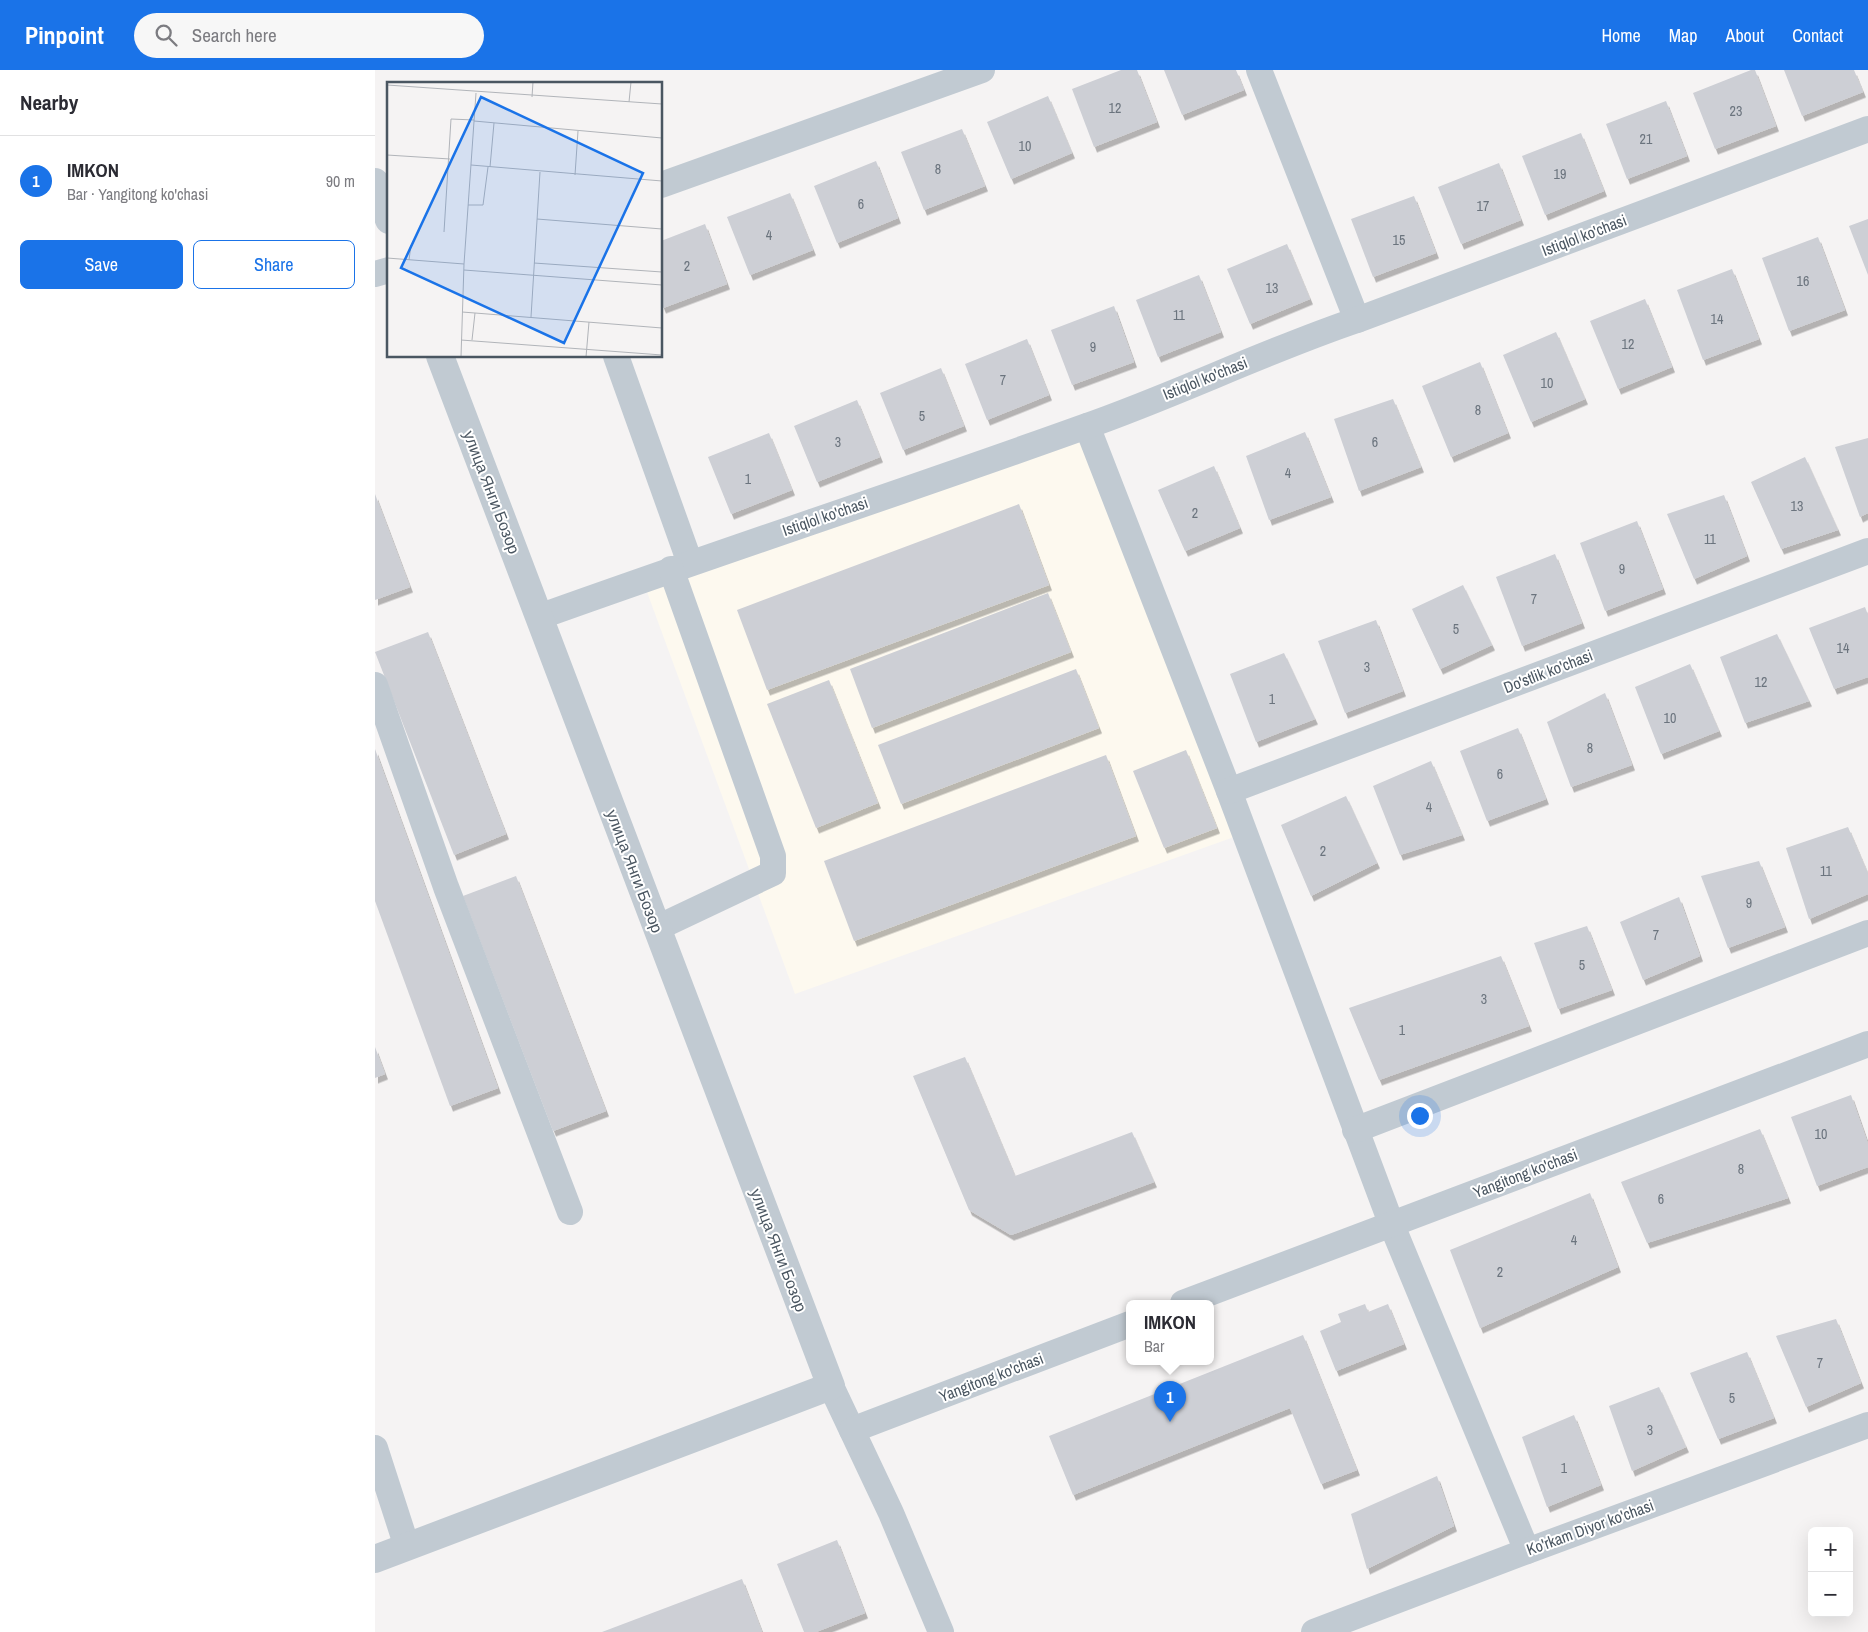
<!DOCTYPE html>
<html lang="en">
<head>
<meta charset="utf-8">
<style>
	:root { --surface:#fff; --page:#f7f7f7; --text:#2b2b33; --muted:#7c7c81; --line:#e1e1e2; --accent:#1a73e8 }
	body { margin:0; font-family:"Archivo Narrow",sans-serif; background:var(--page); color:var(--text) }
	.controls { position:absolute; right:15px; bottom:15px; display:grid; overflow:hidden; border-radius:8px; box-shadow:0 5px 20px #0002 }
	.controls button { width:45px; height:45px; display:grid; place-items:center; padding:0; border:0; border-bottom:1px solid var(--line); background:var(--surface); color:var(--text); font:25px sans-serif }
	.you { position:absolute; left:1044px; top:1045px; width:18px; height:18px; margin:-12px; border:4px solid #fff; border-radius:50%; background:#1a73e8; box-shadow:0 0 0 8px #1a73e833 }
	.badge { display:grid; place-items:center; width:32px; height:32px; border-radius:50%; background:var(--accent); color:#fff; font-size:16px; font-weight:700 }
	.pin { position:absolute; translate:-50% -41px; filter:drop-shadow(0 1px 2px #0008) }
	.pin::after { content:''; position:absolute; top:26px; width:18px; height:15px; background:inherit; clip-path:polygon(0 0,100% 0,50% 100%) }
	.popup { position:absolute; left:751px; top:1230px; width:88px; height:65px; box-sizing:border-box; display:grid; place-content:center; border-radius:8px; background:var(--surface); filter:drop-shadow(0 1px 4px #0005); font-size:16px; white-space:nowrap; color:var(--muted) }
	.popup b { font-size:19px; color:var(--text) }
	.popup::after { content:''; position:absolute; left:50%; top:100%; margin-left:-10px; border:10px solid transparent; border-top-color:var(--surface) }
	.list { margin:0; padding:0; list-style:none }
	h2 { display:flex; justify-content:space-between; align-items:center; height:65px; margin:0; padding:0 20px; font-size:21px }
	h2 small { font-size:16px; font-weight:400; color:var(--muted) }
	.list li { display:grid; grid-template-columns:32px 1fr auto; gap:15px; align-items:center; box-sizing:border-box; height:90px; padding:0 20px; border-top:1px solid var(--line) }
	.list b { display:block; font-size:19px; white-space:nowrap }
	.list p { margin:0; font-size:16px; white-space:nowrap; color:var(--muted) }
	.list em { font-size:16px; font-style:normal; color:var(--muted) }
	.actions { display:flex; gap:10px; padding:15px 20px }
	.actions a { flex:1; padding:11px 0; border:1px solid var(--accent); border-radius:8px; text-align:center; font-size:18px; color:var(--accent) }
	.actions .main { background:var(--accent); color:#fff }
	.icon { flex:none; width:28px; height:28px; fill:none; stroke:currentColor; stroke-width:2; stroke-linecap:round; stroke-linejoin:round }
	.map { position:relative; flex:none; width:1493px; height:1562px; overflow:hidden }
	header { display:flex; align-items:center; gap:30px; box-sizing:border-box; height:70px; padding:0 25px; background:var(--accent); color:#fff }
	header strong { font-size:24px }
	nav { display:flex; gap:28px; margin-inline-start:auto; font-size:18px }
	.search { width:350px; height:45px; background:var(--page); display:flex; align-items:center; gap:12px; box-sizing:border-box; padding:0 18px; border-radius:28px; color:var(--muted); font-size:19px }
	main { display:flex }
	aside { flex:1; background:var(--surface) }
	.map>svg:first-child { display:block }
	.commercial { fill:#fdf9ef }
	.building { fill:#cdcfd5; filter:url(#shadow) }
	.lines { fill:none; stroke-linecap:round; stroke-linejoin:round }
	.minor { stroke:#c1cad2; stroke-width:26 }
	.tertiary { stroke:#c1cad2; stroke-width:28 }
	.labels { text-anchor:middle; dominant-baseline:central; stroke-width:4; stroke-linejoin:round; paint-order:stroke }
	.number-label { font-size:14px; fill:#6b747e }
	.street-label { font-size:16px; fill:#4a5661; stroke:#fff }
	.inset-road { fill:none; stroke:#b1b4b9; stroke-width:1 }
	.view { fill:#1a73e8; fill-opacity:0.15; stroke:#1a73e8; stroke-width:2.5 }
	.inset-edge { fill:none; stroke:#4a5661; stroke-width:2.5 }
</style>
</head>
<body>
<header>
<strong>Pinpoint</strong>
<div class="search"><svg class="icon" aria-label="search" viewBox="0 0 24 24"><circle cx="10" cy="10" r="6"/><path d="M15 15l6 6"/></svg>Search here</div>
<nav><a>Home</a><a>Map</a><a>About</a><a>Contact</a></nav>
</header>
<main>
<aside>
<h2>Nearby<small></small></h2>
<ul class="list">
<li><span class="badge">1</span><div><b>IMKON</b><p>Bar · Yangitong ko'chasi</p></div><em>90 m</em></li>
</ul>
<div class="actions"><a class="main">Save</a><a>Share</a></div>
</aside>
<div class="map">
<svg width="1493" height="1562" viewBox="0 0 1493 1562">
	<defs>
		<filter id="shadow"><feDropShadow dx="3" dy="5.5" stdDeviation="0" flood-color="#0004"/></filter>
	</defs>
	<rect width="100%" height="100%" fill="#f5f3f3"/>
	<polygon class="commercial" points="708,371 859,767 420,924 272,522"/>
	<g class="building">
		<polygon points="746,0 762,0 782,52 719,77 697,19"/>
		<polygon points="789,0 861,0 869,20 807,45"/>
		<polygon points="1376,0 1380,0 1401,56 1340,79 1318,23"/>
		<polygon points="1409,0 1479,0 1488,22 1427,46"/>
		<polygon points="673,26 697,83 636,109 612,52"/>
		<polygon points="1291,31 1312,86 1252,109 1231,54"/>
		<polygon points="587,59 610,116 549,140 526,82"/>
		<polygon points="1206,63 1229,121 1170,145 1147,86"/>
		<polygon points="501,91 523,148 462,173 439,116"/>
		<polygon points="1124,93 1146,150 1086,174 1063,117"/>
		<polygon points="415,123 438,180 375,205 352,147"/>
		<polygon points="1039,126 1061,183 998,207 976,149"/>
		<polygon points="1493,149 1493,205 1474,156"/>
		<polygon points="330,154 352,214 288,238 286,233 286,171"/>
		<polygon points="1443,167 1470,240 1414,261 1387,188"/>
		<polygon points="912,174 935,229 875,254 852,199"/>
		<polygon points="1357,199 1384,269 1328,290 1302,220"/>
		<polygon points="824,205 846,262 783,287 761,230"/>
		<polygon points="1270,229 1297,297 1243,319 1215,251"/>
		<polygon points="739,236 759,292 697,315 676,260"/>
		<polygon points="1181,262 1210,329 1156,352 1128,285"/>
		<polygon points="652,269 674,325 612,350 590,294"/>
		<polygon points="1105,292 1133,363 1076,387 1047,316"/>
		<polygon points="566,298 589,356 528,380 505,323"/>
		<polygon points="1018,329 1046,397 984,421 959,349"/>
		<polygon points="482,330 505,387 442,412 419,356"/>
		<polygon points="930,362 956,427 894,450 871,386"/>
		<polygon points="394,363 417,420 356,444 333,387"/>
		<polygon points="1493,368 1493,443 1485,447 1460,377"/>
		<polygon points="1430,387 1463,460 1406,479 1376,412"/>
		<polygon points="839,396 865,458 810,481 783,420"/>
		<polygon points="0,424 35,517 0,530"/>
		<polygon points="1349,425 1372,486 1319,509 1292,444"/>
		<polygon points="644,434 674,515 392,620 362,540"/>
		<polygon points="1262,451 1288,519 1230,541 1205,473"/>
		<polygon points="1180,484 1207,553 1147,576 1121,507"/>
		<polygon points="1088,515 1117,575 1065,599 1037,539"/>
		<polygon points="673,523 696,582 497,658 475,599"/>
		<polygon points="1490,537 1493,545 1493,607 1459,619 1434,558"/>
		<polygon points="1001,550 1028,621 970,643 943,571"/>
		<polygon points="53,562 131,764 79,785 0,582"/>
		<polygon points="1402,564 1434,631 1370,653 1345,587"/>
		<polygon points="909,583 940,649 881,672 855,604"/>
		<polygon points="1315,594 1344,661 1286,684 1260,617"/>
		<polygon points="701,599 724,658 526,734 503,675"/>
		<polygon points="454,610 503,733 441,758 392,634"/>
		<polygon points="1230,623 1257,695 1196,717 1172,652"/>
		<polygon points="1143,658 1171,729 1112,751 1085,681"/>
		<polygon points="0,679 123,1018 75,1036 0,831"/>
		<polygon points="811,680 842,758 789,778 758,701"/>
		<polygon points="731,685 761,766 479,871 449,791"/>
		<polygon points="1056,691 1087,765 1025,785 998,716"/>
		<polygon points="971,726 1002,793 936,826 906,755"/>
		<polygon points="1473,757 1493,804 1493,824 1434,849 1411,778"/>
		<polygon points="1384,791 1410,857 1353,878 1326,806"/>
		<polygon points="141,806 231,1041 178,1061 88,826"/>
		<polygon points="1304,827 1325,886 1268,910 1245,852"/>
		<polygon points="1212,856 1237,920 1183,939 1159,873"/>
		<polygon points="1126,886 1154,956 1004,1010 974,938"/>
		<polygon points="0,977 10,1004 0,1008"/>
		<polygon points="590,987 640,1106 757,1062 779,1112 636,1165 594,1140 538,1006"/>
		<polygon points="1476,1025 1493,1074 1493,1097 1442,1116 1416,1047"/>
		<polygon points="1385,1059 1413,1128 1272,1173 1246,1112"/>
		<polygon points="1215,1123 1243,1197 1105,1258 1075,1180"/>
		<polygon points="990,1234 993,1242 1013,1234 1029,1274 961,1301 945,1261 966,1252 963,1244"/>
		<polygon points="1461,1249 1486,1313 1431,1337 1401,1266"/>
		<polygon points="928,1265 982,1400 946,1414 915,1338 698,1425 674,1366"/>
		<polygon points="1372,1282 1399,1348 1343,1369 1315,1303"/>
		<polygon points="1284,1317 1311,1377 1257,1401 1234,1336"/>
		<polygon points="1199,1345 1226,1415 1172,1437 1147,1367"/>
		<polygon points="1062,1406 1079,1456 992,1499 976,1444"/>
		<polygon points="462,1470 490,1543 441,1562 429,1562 402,1494"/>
		<polygon points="367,1509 387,1562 227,1562"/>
	</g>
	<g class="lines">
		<g class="minor">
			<polyline points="884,0 982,250"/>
			<polyline points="286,115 607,0"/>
			<polyline points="0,204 14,200"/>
			<polyline points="241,286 315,493"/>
			<polyline points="712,356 854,721 1016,1153 1152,1481"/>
			<path d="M164,547C345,482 528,422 709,357C801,325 890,281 982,250L1493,59"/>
			<polyline points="0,615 71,817 195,1142"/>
			<polyline points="854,721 1493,481"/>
			<polyline points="282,858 398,803 398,786 296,499"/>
			<polyline points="980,1060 1493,863"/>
			<polyline points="808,1233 1493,974"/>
			<polyline points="456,1316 516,1443 566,1562"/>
			<polyline points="477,1360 755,1254"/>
			<polyline points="0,1378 32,1477"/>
			<polyline points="939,1562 1152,1481 1493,1355"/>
		</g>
		<g class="tertiary">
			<polyline points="0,112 14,150"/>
			<polyline points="0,1489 456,1316 65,286"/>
		</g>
	</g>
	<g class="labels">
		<g class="number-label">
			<text x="740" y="38">12</text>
			<text x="1361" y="41">23</text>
			<text x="1271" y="69">21</text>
			<text x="650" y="76">10</text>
			<text x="563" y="99">8</text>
			<text x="1185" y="104">19</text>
			<text x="486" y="134">6</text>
			<text x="1108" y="136">17</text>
			<text x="394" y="165">4</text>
			<text x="1024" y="170">15</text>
			<text x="312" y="196">2</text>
			<text x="1428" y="211">16</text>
			<text x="897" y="218">13</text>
			<text x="804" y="245">11</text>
			<text x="1342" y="249">14</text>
			<text x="1253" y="274">12</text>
			<text x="718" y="277">9</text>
			<text x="628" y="310">7</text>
			<text x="1172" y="313">10</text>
			<text x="1103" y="340">8</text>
			<text x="547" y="346">5</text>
			<text x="463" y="372">3</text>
			<text x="1000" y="372">6</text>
			<text x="913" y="403">4</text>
			<text x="373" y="409">1</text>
			<text x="1422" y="436">13</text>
			<text x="820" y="443">2</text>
			<text x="1335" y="469">11</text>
			<text x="1247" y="499">9</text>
			<text x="1159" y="529">7</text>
			<text x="1081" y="559">5</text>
			<text x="1468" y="578">14</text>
			<text x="992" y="597">3</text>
			<text x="1386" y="612">12</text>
			<text x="897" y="629">1</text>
			<text x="1295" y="648">10</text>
			<text x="1215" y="678">8</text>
			<text x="1125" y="704">6</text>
			<text x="1054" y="737">4</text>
			<text x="948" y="781">2</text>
			<text x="1451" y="801">11</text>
			<text x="1374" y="833">9</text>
			<text x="1281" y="865">7</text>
			<text x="1207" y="895">5</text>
			<text x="1109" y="929">3</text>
			<text x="1027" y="960">1</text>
			<text x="1446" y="1064">10</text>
			<text x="1366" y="1099">8</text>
			<text x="1286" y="1129">6</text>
			<text x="1199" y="1170">4</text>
			<text x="1125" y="1202">2</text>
			<text x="1445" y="1293">7</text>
			<text x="1357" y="1328">5</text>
			<text x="1275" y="1360">3</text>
			<text x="1189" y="1398">1</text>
		</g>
		<g class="street-label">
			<text transform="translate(1209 165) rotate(-21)">Istiqlol ko'chasi</text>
			<text transform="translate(830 308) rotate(-22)">Istiqlol ko'chasi</text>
			<text transform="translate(117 422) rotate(69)">улица Янги Бозор</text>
			<text transform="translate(450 446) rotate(-19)">Istiqlol ko'chasi</text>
			<text transform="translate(1173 601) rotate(-21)">Do'stlik ko'chasi</text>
			<text transform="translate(260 801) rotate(69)">улица Янги Бозор</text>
			<text transform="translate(1150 1103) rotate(-21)">Yangitong ko'chasi</text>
			<text transform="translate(404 1180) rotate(69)">улица Янги Бозор</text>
			<text transform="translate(616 1307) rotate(-21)">Yangitong ko'chasi</text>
			<text transform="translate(1215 1457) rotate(-20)">Ko'rkam Diyor ko'chasi</text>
		</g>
	</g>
	<g transform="translate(12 12)">
		<rect width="275" height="275" fill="#f5f3f3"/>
		<path class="inset-road" d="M0,3L275,22M145,15L146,0M242,20L244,0M87,39L275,56M0,73L63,77M84,83L275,99M103,85L107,41M188,93L191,49M81,123H96L101,85M150,137L275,147M57,150L64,37L87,38M0,176L77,182M22,178L24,163M147,181L275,190M77,188L275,203M75,230L88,231L85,258M88,231L275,246M144,235L153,90M74,258L275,273M74,275L77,182L89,11M199,275L202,240"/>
		<path class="view" d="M94,15L256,91L177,261L14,186Z"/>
		<rect width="275" height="275" class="inset-edge"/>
	</g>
</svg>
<div class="controls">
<button>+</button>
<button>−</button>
</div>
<div class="you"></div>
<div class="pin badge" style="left:795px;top:1352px">1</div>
<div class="popup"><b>IMKON</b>Bar</div>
</div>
</main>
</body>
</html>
